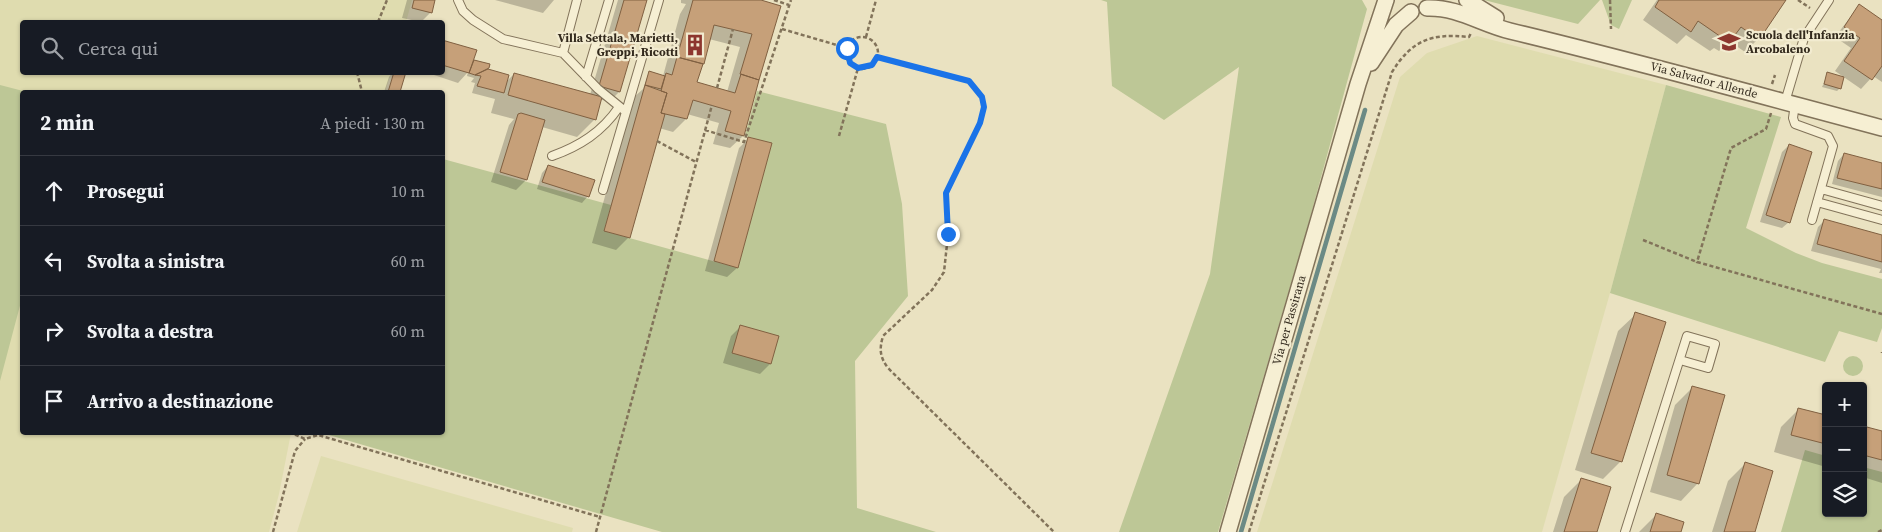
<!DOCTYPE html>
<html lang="it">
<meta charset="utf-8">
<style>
:root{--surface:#171b24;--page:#20242c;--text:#f1f3f6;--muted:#9ea1a6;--line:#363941}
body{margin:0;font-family:"Source Serif 4",serif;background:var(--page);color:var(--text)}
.controls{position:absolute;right:15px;bottom:15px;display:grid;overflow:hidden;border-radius:5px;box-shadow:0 1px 4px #0004}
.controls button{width:45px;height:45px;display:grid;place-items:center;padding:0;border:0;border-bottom:1px solid var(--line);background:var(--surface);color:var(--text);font:25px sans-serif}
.stop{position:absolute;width:15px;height:15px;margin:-11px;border:4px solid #1a73e8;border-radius:50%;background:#fff}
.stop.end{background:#1a73e8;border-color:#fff;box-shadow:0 1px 5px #0008}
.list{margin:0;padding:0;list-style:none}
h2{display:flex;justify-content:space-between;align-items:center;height:65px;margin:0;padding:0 20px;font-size:21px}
h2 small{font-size:16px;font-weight:400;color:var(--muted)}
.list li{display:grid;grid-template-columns:32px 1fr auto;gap:15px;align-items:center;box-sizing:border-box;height:70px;padding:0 20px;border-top:1px solid var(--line)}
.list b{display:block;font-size:19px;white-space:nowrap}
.list em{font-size:16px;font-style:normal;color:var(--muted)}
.icon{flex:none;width:28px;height:28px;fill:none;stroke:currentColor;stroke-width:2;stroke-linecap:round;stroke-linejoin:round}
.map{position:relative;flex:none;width:1882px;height:532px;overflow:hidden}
.search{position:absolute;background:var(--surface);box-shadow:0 1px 4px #0004;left:20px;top:20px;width:425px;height:55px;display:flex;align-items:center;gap:12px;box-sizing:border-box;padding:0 18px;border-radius:5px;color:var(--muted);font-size:19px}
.panel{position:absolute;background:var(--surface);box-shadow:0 1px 4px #0004;left:20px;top:90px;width:425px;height:345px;border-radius:5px}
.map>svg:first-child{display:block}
</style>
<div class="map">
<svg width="1882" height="532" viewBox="0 0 1882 532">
<rect width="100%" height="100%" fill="#eae2c1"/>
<path fill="#dfdcaf" d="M 0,0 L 412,0 L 406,22 L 22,22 L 22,72 L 391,73 L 385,92 L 22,92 L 22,432 L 291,433 L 279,494 L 269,532 L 0,532 Z
M 1477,36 L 1666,85 L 1610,293 L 1542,532 L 1257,532 L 1400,77 L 1427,53 Z
M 321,456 L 573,528 L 572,532 L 297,532 Z"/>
<path fill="#bdc796" d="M 1101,0 L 1362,0 L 1367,9 L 1305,236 L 1218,532 L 1119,532 L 1210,274 L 1239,67 L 1164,120 L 1112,86 L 1107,2 Z
M 1484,0 L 1600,0 L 1578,24 Z
M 1602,0 L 1632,0 L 1619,29 L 1611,25 Z
M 0,85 L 27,92 L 22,92 L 22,298 L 0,381 Z
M 1666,85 L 1781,117 L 1746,228 L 1796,253 L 1822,263 L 1882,279 L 1882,328 L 1877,342 L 1839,331 L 1825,362 L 1610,293 Z
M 757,91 L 886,124 L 902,204 L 908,296 L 855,361 L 857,508 L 936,532 L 662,532 L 322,433 L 442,432 L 443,159 L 611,205 L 604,231 L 738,268 L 772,143 L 745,136 Z
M1843 366a10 10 0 1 1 20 0a10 10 0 1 1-20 0Z
M 1805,450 L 1826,456 L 1826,513 L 1863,513 L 1863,467 L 1882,472 L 1882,532 L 1781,532 Z"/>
<path fill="#0003" fill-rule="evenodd" d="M 407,0 L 434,0 L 430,13 L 421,22 L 402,18 Z
M 495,0 L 554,0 L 543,13 Z
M 618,0 L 646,0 L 619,92 L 609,102 L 600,99 L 595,119 L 577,137 L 542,127 L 526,180 L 516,190 L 491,182 L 509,125 L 514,119 L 491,113 L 495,99 L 472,93 L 475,83 L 471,82 L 474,78 L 467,76 L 468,72 L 458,83 L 425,72 L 442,72 L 442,41 L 470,67 L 475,62 L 488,68 L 482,73 L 505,83 L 514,74 L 590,95 Z
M 681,0 L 756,0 L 743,136 L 730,148 L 713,144 L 719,123 L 687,114 L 686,119 L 673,132 L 659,128 L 629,237 L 616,250 L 592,243 L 632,99 L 643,89 L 649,73 L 663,76 L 680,14 L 686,4 L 681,3 ZM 709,39 L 740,47 L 727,92 L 696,83 Z
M 1657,0 L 1785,0 L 1758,39 L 1745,52 L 1729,41 L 1719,51 L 1714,48 L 1710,51 L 1686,35 L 1677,44 L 1643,20 Z
M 1859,6 L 1882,21 L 1882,82 L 1873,76 L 1861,89 L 1835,71 L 1851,48 L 1835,37 Z
M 393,72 L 404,73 L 398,92 L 384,92 L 389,77 Z
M 1828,74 L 1840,88 L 1837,91 L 1822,87 Z
M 749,138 L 737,268 L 727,277 L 705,271 L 739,148 Z
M 1789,145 L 1789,222 L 1782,228 L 1760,222 L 1782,152 Z
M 1844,154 L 1882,164 L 1882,197 L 1832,184 L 1838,161 Z
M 548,166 L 588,196 L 582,203 L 537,189 L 542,173 Z
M 1824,221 L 1882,236 L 1882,273 L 1879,273 L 1881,269 L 1811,251 L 1818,227 Z
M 1636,314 L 1621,461 L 1603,479 L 1575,470 L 1618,331 Z
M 741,326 L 778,337 L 770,364 L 760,374 L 723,363 L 731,336 Z
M 1693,387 L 1698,483 L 1681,501 L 1650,492 L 1675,405 Z
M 1799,409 L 1826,417 L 1826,467 L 1774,452 L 1781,427 Z
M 1863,428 L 1882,433 L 1882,483 L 1863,477 Z
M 1745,464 L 1754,532 L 1712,532 L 1728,481 Z
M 1582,479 L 1596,532 L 1553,532 L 1564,497 Z
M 1656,515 L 1679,532 L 1639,532 Z"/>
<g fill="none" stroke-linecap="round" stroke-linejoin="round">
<path stroke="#6b8a85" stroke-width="4.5" d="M 1241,532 L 1365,110"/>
</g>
<path fill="#c6a079" stroke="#806041" d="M 414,0 L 435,0 L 432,13 L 412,8 Z
M 624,0 L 647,0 L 620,92 L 599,86 Z
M 693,0 L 761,0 L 781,6 L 759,80 L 740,74 L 752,34 L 714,25 L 704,64 L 677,57 Z
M 1659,0 L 1786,0 L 1759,40 L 1741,27 L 1732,39 L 1728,36 L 1724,39 L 1698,21 L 1691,32 L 1655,7 Z
M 1859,4 L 1882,20 L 1882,66 L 1872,80 L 1844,61 L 1860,38 L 1844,27 Z
M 442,40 L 477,50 L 469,73 L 442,65 Z
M 677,57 L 703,64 L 697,82 L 735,93 L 741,74 L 759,80 L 744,136 L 725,131 L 731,111 L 693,100 L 687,119 L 661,113 L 667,93 L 661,91 L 666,73 L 672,75 Z
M 474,60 L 490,64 L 489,68 L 475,75 L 469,73 Z
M 488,69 L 509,75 L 504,93 L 477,86 L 481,76 L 475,75 Z
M 649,71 L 665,76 L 661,89 L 645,85 Z
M 394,72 L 406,72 L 400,92 L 388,92 Z
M 1827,72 L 1844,77 L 1841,89 L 1824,84 Z
M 514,73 L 602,97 L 596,120 L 508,95 Z
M 645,85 L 667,93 L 661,113 L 665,114 L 630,238 L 604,231 Z
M 521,113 L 545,120 L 527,180 L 500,172 L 518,114 Z
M 748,137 L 772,143 L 738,268 L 714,261 Z
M 1789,144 L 1812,152 L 1790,223 L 1766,215 Z
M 1844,153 L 1882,163 L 1882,189 L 1837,178 Z
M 548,165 L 595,180 L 589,197 L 542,182 Z
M 1824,219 L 1882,235 L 1882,262 L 1817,244 Z
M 1635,312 L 1666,322 L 1622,462 L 1591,453 Z
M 740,325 L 779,336 L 771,364 L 732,353 Z
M 1692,386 L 1725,395 L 1699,484 L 1667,475 Z
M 1798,408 L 1826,415 L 1826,444 L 1791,435 Z
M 1863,426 L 1882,431 L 1882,460 L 1863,455 Z
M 1745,462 L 1773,471 L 1755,532 L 1724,532 Z
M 1581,478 L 1611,487 L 1597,532 L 1564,532 Z
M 1656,513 L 1684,522 L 1681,532 L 1650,532 Z"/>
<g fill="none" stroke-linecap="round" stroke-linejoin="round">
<g stroke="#82735a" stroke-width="10">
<path id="lane" d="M 458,0 L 463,11 L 473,20 L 503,39 L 563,53 L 598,89 L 625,111
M 563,53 L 577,0
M 586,77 L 609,0
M 1785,102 L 1804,38 L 1829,0
M 1795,104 L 1793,118 L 1795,124 L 1828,136 L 1833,146 L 1812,220
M 552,156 C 580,146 602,132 619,107
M 1821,189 L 1882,206
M 603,190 L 659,0
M 1817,202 L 1882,220
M 1625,532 L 1687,336 L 1715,344 L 1708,368 L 1680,360"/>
</g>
<g stroke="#82735a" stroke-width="18">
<path id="street" d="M 1467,0 L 1496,18
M 1427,8 C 1458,7 1481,24 1510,31 C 1635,61 1758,95 1882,128
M 1371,63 L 1396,25 L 1411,12
M 1228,532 L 1358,84 L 1386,0"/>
</g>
<path stroke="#82735a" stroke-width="2.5" stroke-dasharray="4 2.5" stroke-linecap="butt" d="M 774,0 L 789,5
M 1610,0 L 1611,29
M 1798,0 L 1810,8
M 378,22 L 387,0
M 782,29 L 847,48
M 866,37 L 876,0
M846 53a16 16 0 1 1 32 0a16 16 0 1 1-32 0Z
M 877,57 L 969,81 L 982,97 L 983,107 L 980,123 L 946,193 L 948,235 L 944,272 L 932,290 L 883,336 C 879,350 880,357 888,368 L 1054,532
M 357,72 L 362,92
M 1772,84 L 1775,75
M 717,88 L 733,29
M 1771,113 L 1766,129 L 1731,148 L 1697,262 L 1882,314
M 705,130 L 744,142 L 791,0
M 839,136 L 858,68
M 657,141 L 696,162
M 1643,240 L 1697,262
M 1882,353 L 1882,352
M 289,432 L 305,439 L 318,435 L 600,517
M 273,532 L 295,451 L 305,439
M 596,532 L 712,105
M 1249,532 L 1392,72 C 1412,40 1431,33 1469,37 L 1471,33
M 1878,532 L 1882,530"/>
<use href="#lane" stroke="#f6efd3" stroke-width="8"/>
<use href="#street" stroke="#f6efd3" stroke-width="15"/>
</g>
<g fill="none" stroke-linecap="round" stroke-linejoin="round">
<path stroke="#1a73e8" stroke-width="6" d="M 847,48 L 850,63 L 858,68 L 872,65 L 877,57 L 969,81 L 982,97 L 984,107 L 980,123 L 946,193 L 948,234"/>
</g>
<defs>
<g id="school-bare" transform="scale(1.725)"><path d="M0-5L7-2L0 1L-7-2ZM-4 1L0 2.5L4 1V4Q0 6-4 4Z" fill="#8d362e" stroke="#f2ebd0" stroke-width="2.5" paint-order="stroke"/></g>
<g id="building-bare" transform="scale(1.725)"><path d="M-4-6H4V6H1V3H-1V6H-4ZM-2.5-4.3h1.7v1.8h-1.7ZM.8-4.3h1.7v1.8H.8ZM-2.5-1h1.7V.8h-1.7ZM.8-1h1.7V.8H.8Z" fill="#8d362e" stroke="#f2ebd0" stroke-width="2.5" paint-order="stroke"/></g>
</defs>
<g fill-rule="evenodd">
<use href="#school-bare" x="1729" y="42"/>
<use href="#building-bare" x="695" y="45"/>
</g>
<g text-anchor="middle" stroke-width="4.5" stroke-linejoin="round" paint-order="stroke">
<g font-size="12" font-weight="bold" fill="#332a1d" stroke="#f2ebd0" text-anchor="start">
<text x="1746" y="39">Scuola dell'Infanzia<tspan x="1746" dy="14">Arcobaleno</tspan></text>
<text x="678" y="42" text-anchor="end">Villa Settala, Marietti,<tspan x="678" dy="14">Greppi, Ricotti</tspan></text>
</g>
<g font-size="12" fill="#332a1d" stroke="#f2ebd0">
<text transform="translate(1704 80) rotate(15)" y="4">Via Salvador Allende</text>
<text transform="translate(1289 320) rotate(-74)" y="4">Via per Passirana</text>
</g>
</g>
</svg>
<div class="controls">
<button>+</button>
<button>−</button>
<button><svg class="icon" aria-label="layers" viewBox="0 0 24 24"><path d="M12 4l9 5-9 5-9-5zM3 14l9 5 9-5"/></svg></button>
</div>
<div class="stop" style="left:847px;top:48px"></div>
<div class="stop end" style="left:948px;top:234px"></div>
<div class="search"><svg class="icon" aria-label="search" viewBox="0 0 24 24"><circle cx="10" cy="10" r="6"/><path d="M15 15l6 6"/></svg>Cerca qui</div>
<section class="panel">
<h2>2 min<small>A piedi · 130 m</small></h2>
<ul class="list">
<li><svg class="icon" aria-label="ahead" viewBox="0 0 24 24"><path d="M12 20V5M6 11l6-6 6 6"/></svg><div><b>Prosegui</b></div><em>10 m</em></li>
<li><svg class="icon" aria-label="left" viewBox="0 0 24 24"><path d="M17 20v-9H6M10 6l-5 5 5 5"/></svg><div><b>Svolta a sinistra</b></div><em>60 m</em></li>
<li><svg class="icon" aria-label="right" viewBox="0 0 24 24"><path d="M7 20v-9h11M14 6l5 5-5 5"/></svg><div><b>Svolta a destra</b></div><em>60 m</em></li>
<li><svg class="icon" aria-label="arrive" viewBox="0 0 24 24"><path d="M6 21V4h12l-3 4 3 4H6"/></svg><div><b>Arrivo a destinazione</b></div></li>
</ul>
</section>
</div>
